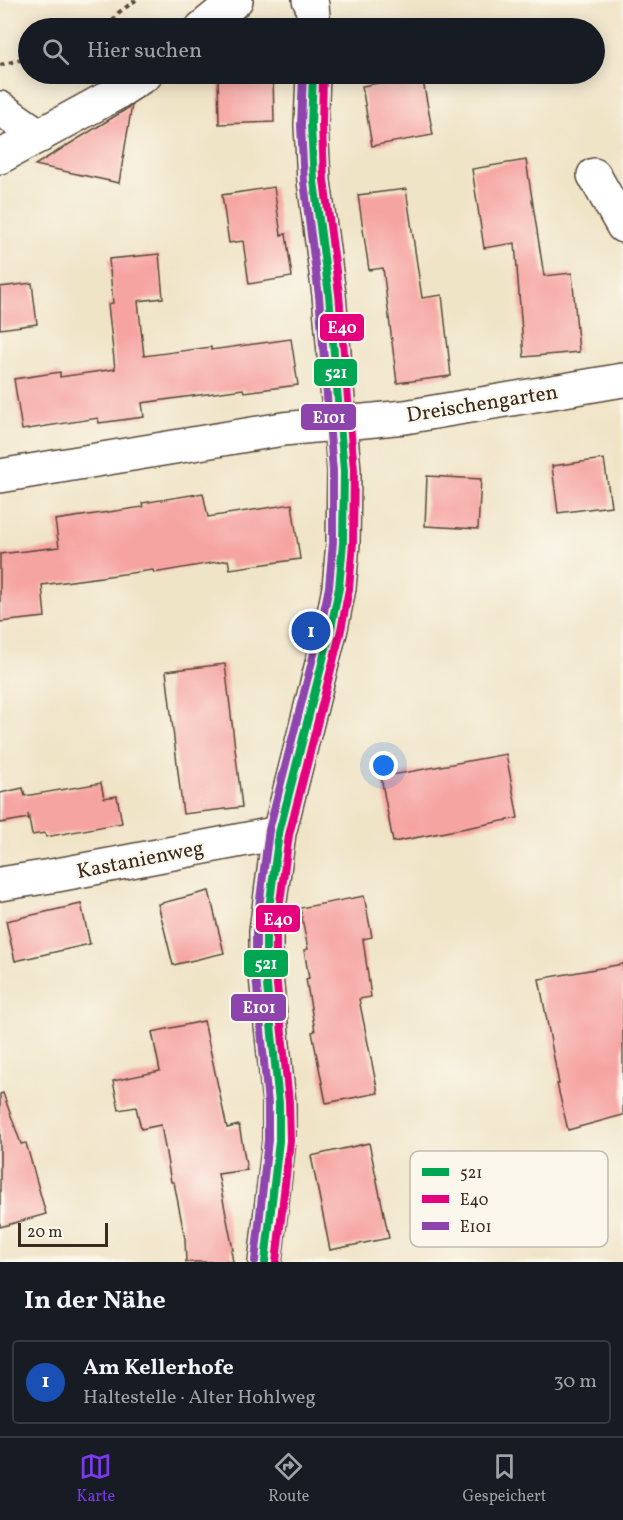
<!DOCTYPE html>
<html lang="de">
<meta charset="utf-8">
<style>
:root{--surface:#171b24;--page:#242831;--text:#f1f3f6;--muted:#9ea1a6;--line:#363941;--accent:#7c3aed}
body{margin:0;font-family:Vollkorn,serif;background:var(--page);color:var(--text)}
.scale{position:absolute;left:18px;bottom:15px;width:90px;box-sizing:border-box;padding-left:6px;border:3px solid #3b2a1e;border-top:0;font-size:16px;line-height:21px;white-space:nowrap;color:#3b2a1e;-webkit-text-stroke:4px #fbf7ec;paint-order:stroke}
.you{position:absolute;left:384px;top:766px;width:21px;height:21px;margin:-15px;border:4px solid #fff;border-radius:50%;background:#1a73e8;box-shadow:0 0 0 9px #1a73e833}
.badge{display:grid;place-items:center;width:39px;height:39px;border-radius:50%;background:var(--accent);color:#fff;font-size:20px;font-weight:700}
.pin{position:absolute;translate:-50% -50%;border:3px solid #fff;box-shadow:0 2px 6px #0006}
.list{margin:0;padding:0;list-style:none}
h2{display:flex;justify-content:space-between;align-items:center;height:78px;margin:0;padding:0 24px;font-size:26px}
h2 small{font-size:20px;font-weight:400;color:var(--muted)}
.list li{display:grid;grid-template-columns:39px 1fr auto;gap:18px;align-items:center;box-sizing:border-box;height:84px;margin:0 12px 12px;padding:0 12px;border:2px solid var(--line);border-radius:6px}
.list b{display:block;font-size:22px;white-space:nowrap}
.list p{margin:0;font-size:20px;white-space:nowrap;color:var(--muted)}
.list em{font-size:20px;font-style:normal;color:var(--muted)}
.icon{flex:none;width:33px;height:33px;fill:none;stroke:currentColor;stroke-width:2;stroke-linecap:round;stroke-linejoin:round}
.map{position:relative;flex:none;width:623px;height:1262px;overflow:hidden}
.search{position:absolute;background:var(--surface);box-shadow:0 3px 15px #0003;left:18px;right:18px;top:18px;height:66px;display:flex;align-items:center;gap:15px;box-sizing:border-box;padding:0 21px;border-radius:33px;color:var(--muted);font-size:22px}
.sheet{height:174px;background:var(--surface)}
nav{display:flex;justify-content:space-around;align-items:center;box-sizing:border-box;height:84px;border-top:2px solid var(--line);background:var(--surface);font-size:16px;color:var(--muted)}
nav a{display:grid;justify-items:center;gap:3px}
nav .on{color:var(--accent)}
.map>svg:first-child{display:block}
</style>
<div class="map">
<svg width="623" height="1262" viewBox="0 0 623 1262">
<rect width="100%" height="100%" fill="#fbf7ec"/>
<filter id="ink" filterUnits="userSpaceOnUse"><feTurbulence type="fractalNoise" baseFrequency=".0167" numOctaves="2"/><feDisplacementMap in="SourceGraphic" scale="12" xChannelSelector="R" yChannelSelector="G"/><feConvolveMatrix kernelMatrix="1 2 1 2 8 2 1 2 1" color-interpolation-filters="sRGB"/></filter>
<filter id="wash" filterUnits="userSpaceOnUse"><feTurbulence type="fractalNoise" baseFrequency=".008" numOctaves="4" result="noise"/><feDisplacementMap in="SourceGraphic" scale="24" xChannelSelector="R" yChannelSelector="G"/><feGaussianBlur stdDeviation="1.35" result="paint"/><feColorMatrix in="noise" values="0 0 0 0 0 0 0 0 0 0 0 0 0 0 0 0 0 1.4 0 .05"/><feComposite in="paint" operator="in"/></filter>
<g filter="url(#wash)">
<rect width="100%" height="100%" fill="#f0e4c7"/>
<g id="blocks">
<path fill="#f6a4a2" d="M 218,74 L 273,74 L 274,122 L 219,124 Z
M 422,75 L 433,135 L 372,146 L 362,86 Z
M 132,105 L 119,183 L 35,165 L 125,110 Z
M 526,160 L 544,276 L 572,273 L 579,352 L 524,357 L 515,243 L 484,248 L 472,169 Z
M 274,187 L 281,235 L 286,234 L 292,277 L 249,284 L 243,241 L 229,243 L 222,195 Z
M 406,189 L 422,298 L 442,295 L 451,376 L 397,383 L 383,268 L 369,270 L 358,195 Z
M 159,254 L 163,298 L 138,301 L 144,356 L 211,347 L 211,350 L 291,339 L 298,385 L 244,392 L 243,389 L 142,403 L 144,417 L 99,423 L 98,418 L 22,430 L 14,379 L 60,372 L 60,377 L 115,369 L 108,304 L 113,303 L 109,259 Z
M 32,283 L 37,324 L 0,329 L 0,287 Z
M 604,459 L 611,506 L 558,513 L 552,466 Z
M 427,476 L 481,479 L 478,529 L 425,526 Z
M 203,493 L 208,517 L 292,504 L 300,559 L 230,569 L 228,560 L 154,573 L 153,570 L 42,585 L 45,617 L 0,622 L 0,554 L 59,547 L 55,520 L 143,507 L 142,503 Z
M 225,664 L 242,807 L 183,814 L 166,671 Z
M 506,754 L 518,818 L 393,842 L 381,777 Z
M 101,783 L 104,798 L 117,796 L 122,823 L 46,837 L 45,833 L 32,835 L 28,814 L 29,818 L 0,823 L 0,793 L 23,788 L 25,796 Z
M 209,891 L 224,953 L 173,965 L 158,904 Z
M 364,896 L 372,937 L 363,939 L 371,997 L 359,999 L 378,1093 L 326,1103 L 312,1032 L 315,1031 L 306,979 L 309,978 L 304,950 L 308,949 L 300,908 Z
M 81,904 L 90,944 L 15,961 L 6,921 Z
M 623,964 L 623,1115 L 568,1130 L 557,1084 L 559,1084 L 539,979 Z
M 204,1021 L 227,1128 L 239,1125 L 247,1170 L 218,1174 L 233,1250 L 231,1250 L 233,1262 L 186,1262 L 185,1239 L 174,1182 L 171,1182 L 161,1125 L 141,1129 L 136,1107 L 119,1110 L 113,1081 L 160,1071 L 152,1032 Z
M 3,1093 L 21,1144 L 26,1143 L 46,1214 L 0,1227 L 0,1094 Z
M 369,1143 L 389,1238 L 330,1250 L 311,1156 Z"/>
</g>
</g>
<g filter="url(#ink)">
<use href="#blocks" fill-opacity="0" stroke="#564637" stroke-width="1.5"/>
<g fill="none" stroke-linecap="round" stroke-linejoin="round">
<g stroke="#564637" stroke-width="36">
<path id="minor" d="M 309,0 L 312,5 L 314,28
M 202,28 L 236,0
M 0,108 L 40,136
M 0,157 L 115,94 L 146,74
M 594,175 L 623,226
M 0,476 L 283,429 L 405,417 L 623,380
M 0,884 L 57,875 L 279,833
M 265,1262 L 279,1141 L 279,1103 L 266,976 L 266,931 L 279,833 L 331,628 L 339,588 L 343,543 L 344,471 L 340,423 L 329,295 L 314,181 L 311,125 L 313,74"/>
</g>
<path stroke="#564637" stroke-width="4" stroke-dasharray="4.5 4.5" stroke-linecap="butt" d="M 108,28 L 118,13 L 136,0
M 0,65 L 28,58"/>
<use href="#minor" stroke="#fff" stroke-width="33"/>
<g stroke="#fbf7ec" stroke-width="12">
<path id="bus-1" d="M 265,1262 L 279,1141 L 279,1103 L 266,976 L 266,931 L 279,833 L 331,628 L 339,588 L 343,543 L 344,471 L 329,295 L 314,181 L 311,125 L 313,74"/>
</g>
<g stroke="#fbf7ec" stroke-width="12">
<path id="bus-2" d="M 276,1262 L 290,1141 L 289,1102 L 276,975 L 276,932 L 289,835 L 341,630 L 349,589 L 353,543 L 354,470 L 339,294 L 324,180 L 322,125 L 323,74"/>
</g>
<g stroke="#fbf7ec" stroke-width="12">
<path id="bus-3" d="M 255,1261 L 268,1140 L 268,1104 L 256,977 L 256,930 L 269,830 L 321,626 L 329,587 L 333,542 L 333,471 L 319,296 L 304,182 L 301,126 L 303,74"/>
</g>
<use href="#bus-1" stroke="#00a651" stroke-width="8"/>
<use href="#bus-2" stroke="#e5007d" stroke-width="8"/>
<use href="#bus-3" stroke="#8e44ad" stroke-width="8"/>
</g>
</g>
<g text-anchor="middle" stroke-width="4.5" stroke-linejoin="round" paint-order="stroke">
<g font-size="21" fill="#3b2a1e" stroke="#fbf7ec">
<text transform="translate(482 403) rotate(-9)" y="7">Dreischengarten</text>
<text transform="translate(140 859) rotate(-11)" y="7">Kastanienweg</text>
</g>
</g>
<rect x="410" y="1151" width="198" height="96" rx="9" fill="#fbf7ec" stroke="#c1baae" stroke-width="1.5"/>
<rect x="422" y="1168" width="27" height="8" fill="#00a651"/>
<rect x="422" y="1195" width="27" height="8" fill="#e5007d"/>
<rect x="422" y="1222" width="27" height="8" fill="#8e44ad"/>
<g font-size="16" fill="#3b2a1e">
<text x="460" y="1178">521</text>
<text x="460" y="1205">E40</text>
<text x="460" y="1232">E101</text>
</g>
<g stroke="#fbf7ec" stroke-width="2">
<rect x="319" y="313" width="46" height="29" rx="6" fill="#e5007d"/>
<rect x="313" y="358" width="45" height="29" rx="6" fill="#00a651"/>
<rect x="300" y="403" width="57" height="28" rx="6" fill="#8e44ad"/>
<rect x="255" y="904" width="46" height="29" rx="6" fill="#e5007d"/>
<rect x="243" y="949" width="46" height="29" rx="6" fill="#00a651"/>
<rect x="230" y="993" width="57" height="29" rx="6" fill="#8e44ad"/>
</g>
<g font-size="16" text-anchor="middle" font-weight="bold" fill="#fff">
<text x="342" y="333">E40</text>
<text x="336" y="378">521</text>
<text x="329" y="423">E101</text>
<text x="278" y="925">E40</text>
<text x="266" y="969">521</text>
<text x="259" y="1013">E101</text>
</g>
</svg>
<div class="scale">20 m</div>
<div class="you"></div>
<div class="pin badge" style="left:311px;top:631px;background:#1a4fb4">1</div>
<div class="search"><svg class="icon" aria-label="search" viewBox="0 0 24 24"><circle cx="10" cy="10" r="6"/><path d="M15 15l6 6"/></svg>Hier suchen</div>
</div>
<section class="sheet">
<h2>In der Nähe<small></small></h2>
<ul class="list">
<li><span class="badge" style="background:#1a4fb4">1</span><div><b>Am Kellerhofe</b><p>Haltestelle · Alter Hohlweg</p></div><em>30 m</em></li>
</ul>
</section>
<nav>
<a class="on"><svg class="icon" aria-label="map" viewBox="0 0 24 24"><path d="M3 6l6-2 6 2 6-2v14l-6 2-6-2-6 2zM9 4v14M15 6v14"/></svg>Karte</a>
<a><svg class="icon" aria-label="directions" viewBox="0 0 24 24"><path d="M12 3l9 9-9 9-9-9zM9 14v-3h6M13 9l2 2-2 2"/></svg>Route</a>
<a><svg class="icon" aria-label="saved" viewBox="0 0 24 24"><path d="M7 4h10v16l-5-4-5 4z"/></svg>Gespeichert</a>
</nav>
